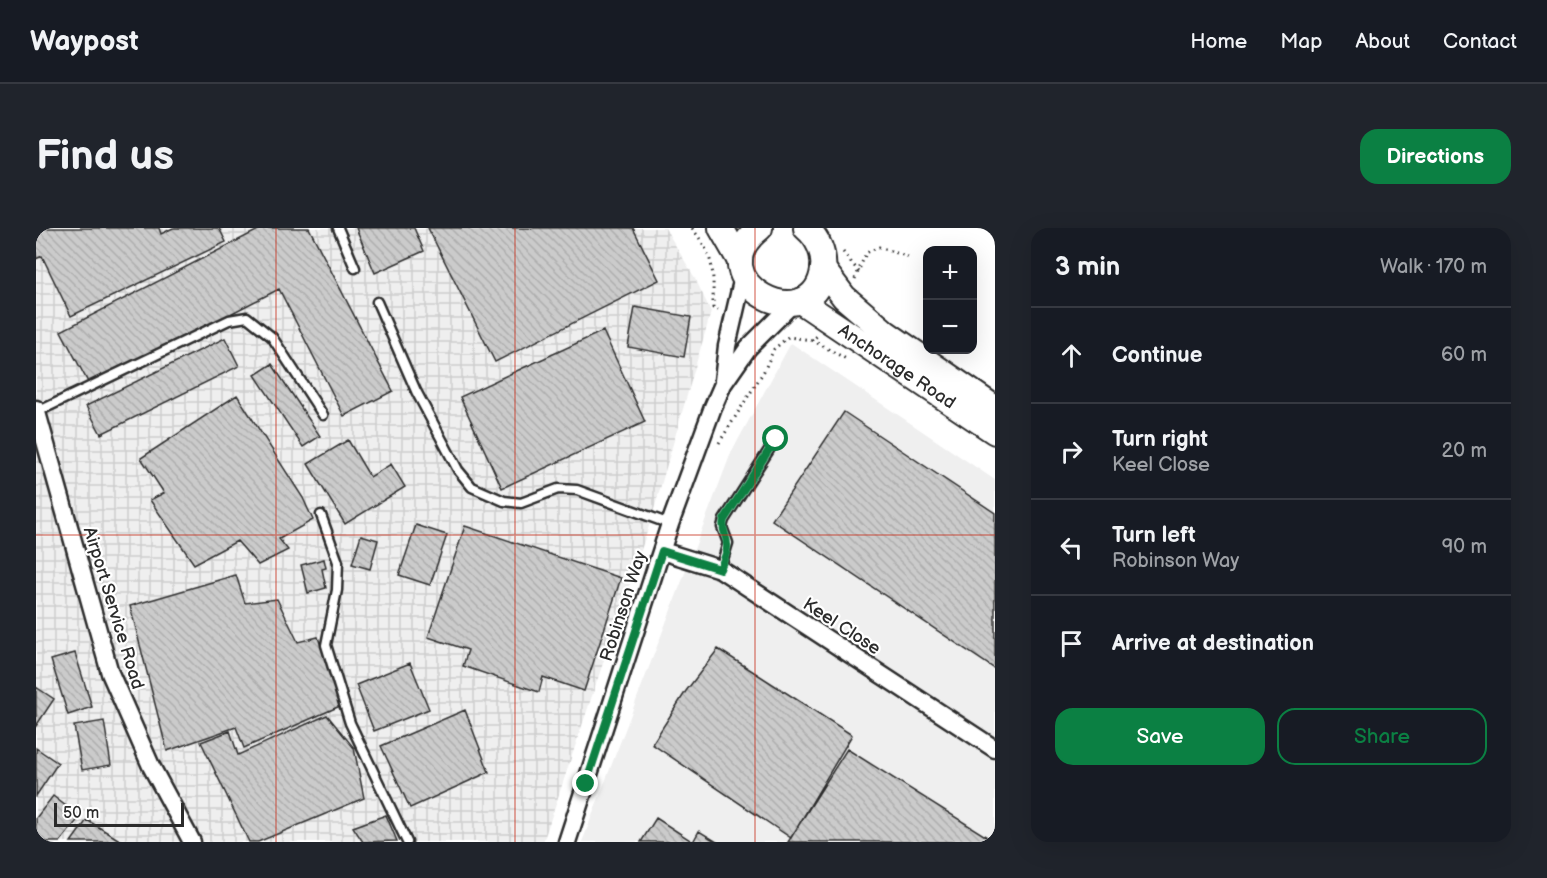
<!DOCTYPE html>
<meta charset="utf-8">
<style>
:root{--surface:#171b24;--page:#20242c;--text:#f1f3f6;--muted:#9ea1a6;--line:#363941;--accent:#0b8043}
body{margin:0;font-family:"Balsamiq Sans",sans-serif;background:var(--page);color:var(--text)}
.controls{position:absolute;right:18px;top:18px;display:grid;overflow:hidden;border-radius:12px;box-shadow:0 6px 24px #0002}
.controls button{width:54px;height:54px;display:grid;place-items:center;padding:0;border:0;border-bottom:2px solid var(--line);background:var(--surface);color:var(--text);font:30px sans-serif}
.scale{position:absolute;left:18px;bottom:15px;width:130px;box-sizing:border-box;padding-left:6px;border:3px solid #2b2b2b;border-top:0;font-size:16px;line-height:21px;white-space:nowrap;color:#2b2b2b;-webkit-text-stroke:4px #fff;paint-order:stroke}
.stop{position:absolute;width:18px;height:18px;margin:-14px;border:4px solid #0b8043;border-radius:50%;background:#fff}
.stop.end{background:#0b8043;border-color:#fff;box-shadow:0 2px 6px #0008}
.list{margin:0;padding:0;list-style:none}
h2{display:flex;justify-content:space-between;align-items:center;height:78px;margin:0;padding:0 24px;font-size:26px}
h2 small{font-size:20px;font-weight:400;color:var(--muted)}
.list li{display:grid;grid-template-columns:39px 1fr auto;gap:18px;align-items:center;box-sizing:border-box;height:96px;padding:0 24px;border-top:2px solid var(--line)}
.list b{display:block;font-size:22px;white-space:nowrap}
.list p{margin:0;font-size:20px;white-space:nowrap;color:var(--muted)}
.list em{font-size:20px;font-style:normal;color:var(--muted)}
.actions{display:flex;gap:12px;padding:18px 24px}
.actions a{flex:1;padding:14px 0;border:2px solid var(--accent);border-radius:18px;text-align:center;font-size:21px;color:var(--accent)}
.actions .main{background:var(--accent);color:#fff}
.icon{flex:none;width:33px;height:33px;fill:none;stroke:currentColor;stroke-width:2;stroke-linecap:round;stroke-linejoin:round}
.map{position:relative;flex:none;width:959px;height:614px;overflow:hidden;border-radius:18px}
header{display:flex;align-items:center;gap:36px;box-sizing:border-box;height:84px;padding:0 30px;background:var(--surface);border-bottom:2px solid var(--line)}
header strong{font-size:28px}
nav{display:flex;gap:33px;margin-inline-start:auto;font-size:21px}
.intro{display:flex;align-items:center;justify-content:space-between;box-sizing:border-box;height:144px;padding:0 36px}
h1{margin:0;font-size:42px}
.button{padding:15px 27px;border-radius:18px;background:var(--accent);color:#fff;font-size:21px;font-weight:700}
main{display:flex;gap:36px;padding:0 36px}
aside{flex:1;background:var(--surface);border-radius:18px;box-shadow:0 6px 24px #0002}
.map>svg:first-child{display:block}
</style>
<header>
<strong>Waypost</strong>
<nav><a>Home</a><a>Map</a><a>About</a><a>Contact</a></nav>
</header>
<div class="intro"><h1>Find us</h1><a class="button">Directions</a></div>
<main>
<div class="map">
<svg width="959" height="614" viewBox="0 0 959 614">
<defs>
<pattern id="industrial-grid" width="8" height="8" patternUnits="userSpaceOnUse" patternTransform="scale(1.5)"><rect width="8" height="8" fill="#efefef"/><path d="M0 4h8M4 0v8" fill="none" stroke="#cdcdcd"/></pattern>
<pattern id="building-back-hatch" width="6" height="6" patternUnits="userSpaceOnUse" patternTransform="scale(1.5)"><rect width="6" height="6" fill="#cbcbcb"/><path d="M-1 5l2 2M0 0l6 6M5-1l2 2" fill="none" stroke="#aeaeae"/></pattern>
</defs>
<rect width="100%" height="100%" fill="#fff"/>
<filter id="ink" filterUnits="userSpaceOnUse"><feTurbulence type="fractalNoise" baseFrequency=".0167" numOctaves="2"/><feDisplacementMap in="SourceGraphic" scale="12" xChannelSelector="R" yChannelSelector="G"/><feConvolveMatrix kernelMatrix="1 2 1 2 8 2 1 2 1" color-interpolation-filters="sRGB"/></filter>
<g filter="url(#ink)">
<path fill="#efefef" d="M 755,115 L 959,252 L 959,614 L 546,614 L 695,225 Z"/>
<path fill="url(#industrial-grid)" d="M 0,0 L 629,0 L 659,50 L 675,84 L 615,292 L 507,614 L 0,614 Z"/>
<path fill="url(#building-back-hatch)" stroke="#2b2b2b" stroke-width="1.5" d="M 0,0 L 123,0 L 125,6 L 137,0 L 183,0 L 190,14 L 35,88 L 6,28 L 0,31 Z
M 226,0 L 273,0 L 357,163 L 308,188 L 243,61 L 54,158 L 25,103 Z
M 320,0 L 378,0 L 388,23 L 339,45 Z
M 392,0 L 597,0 L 623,52 L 459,134 Z
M 599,79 L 655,89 L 648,129 L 592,119 Z
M 567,103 L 609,194 L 466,260 L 424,169 Z
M 189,110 L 203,138 L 65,206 L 50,178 Z
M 236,136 L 284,208 L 267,219 L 219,147 Z
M 201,167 L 267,270 L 277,292 L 243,311 L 252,322 L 222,337 L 201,313 L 158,336 L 114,272 L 128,265 L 105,230 Z
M 808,184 L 959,285 L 959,441 L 736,292 Z
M 312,212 L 334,249 L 355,236 L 369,259 L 309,296 L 272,236 Z
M 380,297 L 411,307 L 394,357 L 363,347 Z
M 429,298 L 585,350 L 548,463 L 507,449 L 503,464 L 427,438 L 432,422 L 392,409 Z
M 325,307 L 342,312 L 334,341 L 316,336 Z
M 288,331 L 290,340 L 286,341 L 290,360 L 272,365 L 265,337 Z
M 200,347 L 209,375 L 241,371 L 262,414 L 282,409 L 304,478 L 208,520 L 200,499 L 131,523 L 94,378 Z
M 682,421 L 816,507 L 755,610 L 616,516 L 650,463 Z
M 39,425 L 56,479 L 32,487 L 15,432 Z
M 374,435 L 393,481 L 338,503 L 320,457 Z
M 0,459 L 18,471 L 0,498 Z
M 429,482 L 453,544 L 374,580 L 345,518 Z
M 291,487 L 318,520 L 328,570 L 222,614 L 213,614 L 165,514 L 194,503 L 202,527 Z
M 68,493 L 75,537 L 46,542 L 38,498 Z
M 0,520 L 22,535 L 0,568 Z
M 811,521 L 959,614 L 752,614 Z
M 17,568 L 44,589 L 24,614 L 0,614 L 0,590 Z
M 350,587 L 361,613 L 327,614 L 317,599 Z
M 620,590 L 657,614 L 663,603 L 681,614 L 605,614 Z
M 51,592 L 87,614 L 35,614 Z"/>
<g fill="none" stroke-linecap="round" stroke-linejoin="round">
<g stroke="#2b2b2b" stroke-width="13">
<path id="lane" d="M 302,0 L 319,40
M 341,74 L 380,163 L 422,242 L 436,259 L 468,273 L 485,275 L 522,261 L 541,262 L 634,296
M 1,184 L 193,92 L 211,89 L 236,109 L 287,187
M 285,287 L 302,334 L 301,362 L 290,417 L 314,495 L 371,614
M 684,341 L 692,315 L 686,299 L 688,292 L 740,211"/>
</g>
<g stroke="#2b2b2b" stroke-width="21">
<path id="street" d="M 687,153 L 691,118 L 707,49
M 0,181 L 74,445 L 115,538 L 156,614
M 626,323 L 684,341 L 959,521
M 531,614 L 634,296 L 677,179 L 687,156 L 712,120 L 756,76"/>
</g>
<g stroke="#2b2b2b" stroke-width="28">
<g id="secondary">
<path d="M 685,0 L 704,33"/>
<path d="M 724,0 C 657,53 777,114 787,42 C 789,26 782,10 770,0"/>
<path d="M 787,41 L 808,69 L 849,104 L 959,180"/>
<path id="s1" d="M 764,73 L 959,204"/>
</g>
</g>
<path stroke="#2b2b2b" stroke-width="3" stroke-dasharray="1.5 4.5" stroke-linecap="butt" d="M 656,0 C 680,31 677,43 677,80 L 682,82
M 807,24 L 823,44
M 819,51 L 830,25 L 843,19 L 872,29
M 776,112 L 812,132
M 683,215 L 728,143 L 738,121 L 752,109 L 776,112 L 781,108"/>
<use href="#lane" stroke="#fff" stroke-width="8"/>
<use href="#street" stroke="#fff" stroke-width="16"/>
<use href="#secondary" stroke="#fff" stroke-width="24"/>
</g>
</g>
<g fill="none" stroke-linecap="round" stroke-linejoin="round" filter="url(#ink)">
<path stroke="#0b8043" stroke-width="8" d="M 550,556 L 626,323 L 684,341 C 687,333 692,325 691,317 C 691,307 685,302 688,292 L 740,211"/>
</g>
<path fill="none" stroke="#c8321e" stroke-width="1.5" stroke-opacity="0.55" d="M 240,0 L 240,614M 479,0 L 479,614M 719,0 L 719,614M 0,307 L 959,307"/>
<g text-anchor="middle" stroke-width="4.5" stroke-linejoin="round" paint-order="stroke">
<g font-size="18" fill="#2b2b2b" stroke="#fff">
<text dy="6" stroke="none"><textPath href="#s1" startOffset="117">Anchorage Road</textPath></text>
<text transform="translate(587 378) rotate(-72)" y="6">Robinson Way</text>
<text transform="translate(78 380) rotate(73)" y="6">Airport Service Road</text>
<text transform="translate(806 398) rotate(33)" y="6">Keel Close</text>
</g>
</g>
</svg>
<div class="controls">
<button>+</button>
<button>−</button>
</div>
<div class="scale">50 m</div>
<div class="stop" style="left:740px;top:211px"></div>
<div class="stop end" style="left:550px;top:556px"></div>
</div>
<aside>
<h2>3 min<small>Walk · 170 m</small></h2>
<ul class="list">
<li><svg class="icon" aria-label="ahead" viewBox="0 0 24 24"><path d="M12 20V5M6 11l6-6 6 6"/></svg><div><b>Continue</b></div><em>60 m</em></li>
<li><svg class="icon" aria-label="right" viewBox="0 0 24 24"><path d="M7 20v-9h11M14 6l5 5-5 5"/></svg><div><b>Turn right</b><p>Keel Close</p></div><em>20 m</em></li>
<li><svg class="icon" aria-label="left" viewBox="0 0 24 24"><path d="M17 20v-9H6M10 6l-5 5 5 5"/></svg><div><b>Turn left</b><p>Robinson Way</p></div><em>90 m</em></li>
<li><svg class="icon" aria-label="arrive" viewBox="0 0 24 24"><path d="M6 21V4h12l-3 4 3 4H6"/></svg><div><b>Arrive at destination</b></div></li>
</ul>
<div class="actions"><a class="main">Save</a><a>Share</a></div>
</aside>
</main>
